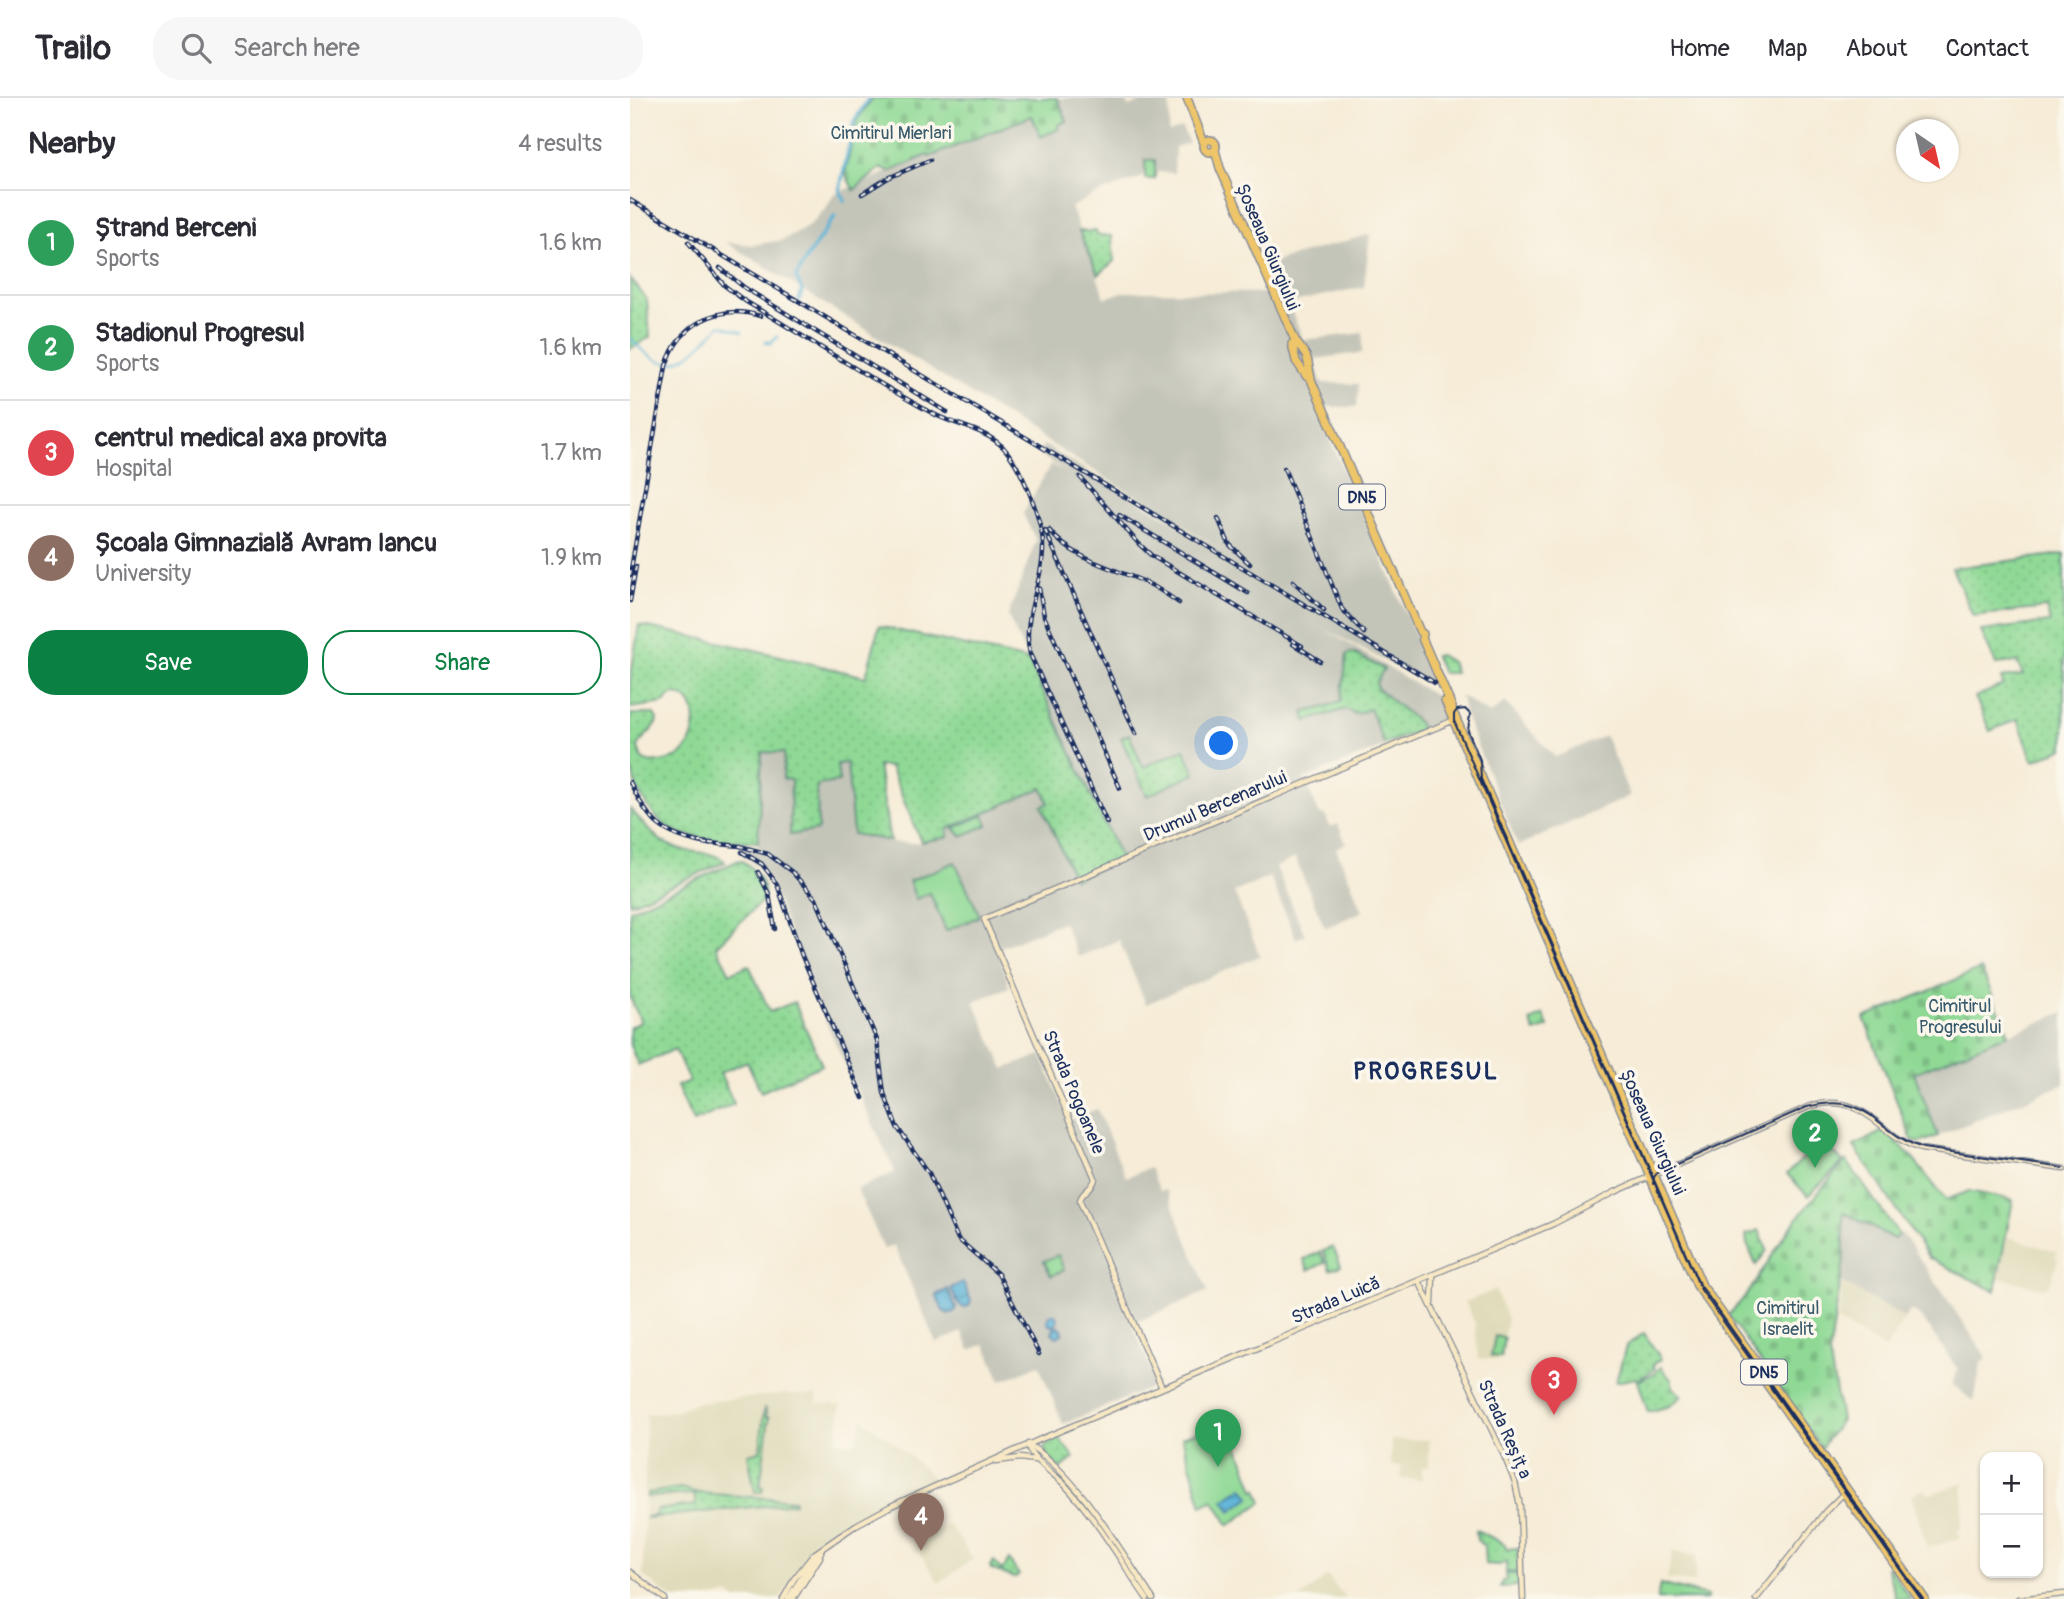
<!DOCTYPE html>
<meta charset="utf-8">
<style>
:root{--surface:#fff;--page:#f7f7f7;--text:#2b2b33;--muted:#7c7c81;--line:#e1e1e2;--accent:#0b8043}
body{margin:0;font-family:Pangolin,sans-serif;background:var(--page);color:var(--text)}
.controls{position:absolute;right:21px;bottom:21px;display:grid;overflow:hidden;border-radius:14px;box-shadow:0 2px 5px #0004}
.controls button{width:63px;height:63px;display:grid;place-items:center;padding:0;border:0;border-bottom:2px solid var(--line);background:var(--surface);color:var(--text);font:35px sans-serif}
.compass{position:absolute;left:1266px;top:21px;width:63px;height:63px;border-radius:50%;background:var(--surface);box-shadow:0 2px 5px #0004;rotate:146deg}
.you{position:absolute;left:592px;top:646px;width:24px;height:24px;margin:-18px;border:5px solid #fff;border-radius:50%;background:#1a73e8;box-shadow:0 0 0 10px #1a73e833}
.badge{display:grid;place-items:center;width:46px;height:46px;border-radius:50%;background:var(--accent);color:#fff;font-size:23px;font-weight:700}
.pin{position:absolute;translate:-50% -58px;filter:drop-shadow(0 2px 4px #0008)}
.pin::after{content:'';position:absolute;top:37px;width:24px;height:21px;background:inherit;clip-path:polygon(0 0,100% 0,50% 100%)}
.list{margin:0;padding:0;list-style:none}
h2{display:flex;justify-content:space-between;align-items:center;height:91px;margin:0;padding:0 28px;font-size:30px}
h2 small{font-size:23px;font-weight:400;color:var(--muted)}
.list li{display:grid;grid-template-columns:46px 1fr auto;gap:21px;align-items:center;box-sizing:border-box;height:105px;padding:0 28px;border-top:2px solid var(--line)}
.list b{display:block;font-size:26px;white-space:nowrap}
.list p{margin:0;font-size:23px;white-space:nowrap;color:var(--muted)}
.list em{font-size:23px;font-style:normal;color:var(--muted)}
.actions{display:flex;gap:14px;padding:21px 28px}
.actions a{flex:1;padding:16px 0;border:2px solid var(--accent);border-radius:28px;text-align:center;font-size:24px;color:var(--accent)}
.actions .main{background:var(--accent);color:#fff}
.icon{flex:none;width:38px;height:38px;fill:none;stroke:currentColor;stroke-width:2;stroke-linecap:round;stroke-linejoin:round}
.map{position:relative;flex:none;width:1434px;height:1501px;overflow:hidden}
header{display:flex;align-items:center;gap:42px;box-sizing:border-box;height:98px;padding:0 35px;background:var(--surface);border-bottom:2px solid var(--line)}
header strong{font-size:33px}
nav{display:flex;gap:38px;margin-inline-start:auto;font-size:24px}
.search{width:490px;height:63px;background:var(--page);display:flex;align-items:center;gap:18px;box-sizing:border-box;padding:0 24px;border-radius:28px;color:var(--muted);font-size:26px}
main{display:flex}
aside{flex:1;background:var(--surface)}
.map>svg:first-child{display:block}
</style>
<header>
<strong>Trailo</strong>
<div class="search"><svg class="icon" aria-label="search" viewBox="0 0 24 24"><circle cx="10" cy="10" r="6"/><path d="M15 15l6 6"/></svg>Search here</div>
<nav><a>Home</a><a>Map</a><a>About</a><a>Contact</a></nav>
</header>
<main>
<aside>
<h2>Nearby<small>4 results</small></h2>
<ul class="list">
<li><span class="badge" style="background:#2e9e5b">1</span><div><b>Ștrand Berceni</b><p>Sports</p></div><em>1.6 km</em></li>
<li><span class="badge" style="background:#2e9e5b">2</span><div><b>Stadionul Progresul</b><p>Sports</p></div><em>1.6 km</em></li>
<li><span class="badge" style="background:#e0444e">3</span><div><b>centrul medical axa provita</b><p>Hospital</p></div><em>1.7 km</em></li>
<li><span class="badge" style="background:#8d6e63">4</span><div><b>Școala Gimnazială Avram Iancu</b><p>University</p></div><em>1.9 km</em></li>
</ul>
<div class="actions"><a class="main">Save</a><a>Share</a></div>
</aside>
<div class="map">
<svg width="1434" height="1501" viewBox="0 0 1434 1501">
<defs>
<pattern id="green-dots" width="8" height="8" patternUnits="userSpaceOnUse" patternTransform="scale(1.75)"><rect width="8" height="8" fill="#8fd995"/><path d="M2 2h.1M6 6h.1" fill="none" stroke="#7bbb83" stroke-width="1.8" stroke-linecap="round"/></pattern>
<pattern id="cemetery-stones" width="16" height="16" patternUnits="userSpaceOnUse" patternTransform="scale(1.75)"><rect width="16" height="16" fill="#8fd995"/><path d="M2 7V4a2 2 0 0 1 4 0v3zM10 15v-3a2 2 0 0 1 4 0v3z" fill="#7bbb83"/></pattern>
<pattern id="water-waves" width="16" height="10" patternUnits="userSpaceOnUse" patternTransform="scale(1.75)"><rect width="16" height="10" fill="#5ab3d7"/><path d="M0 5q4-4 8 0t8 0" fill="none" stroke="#4a92b2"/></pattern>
</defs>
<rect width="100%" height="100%" fill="#fbf7ec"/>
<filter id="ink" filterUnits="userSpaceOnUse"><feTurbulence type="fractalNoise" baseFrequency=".0143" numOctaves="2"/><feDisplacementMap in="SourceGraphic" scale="14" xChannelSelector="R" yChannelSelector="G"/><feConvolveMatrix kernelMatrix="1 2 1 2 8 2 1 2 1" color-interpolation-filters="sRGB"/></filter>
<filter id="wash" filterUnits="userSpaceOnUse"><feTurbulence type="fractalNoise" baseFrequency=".00686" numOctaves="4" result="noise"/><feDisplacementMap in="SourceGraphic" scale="28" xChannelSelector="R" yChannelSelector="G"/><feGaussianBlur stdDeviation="1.57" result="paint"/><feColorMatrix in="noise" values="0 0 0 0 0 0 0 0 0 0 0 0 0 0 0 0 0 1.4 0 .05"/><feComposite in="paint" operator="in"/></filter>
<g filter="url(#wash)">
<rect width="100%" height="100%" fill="#f6ecd7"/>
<path fill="#e0dcbb" d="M 1377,1139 L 1427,1154 L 1425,1160 L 1428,1161 L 1422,1181 L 1417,1189 L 1410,1190 L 1369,1180 Z
M 1213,1184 L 1275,1220 L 1255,1251 L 1208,1223 Z
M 865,1192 L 877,1221 L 869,1262 L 848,1260 L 845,1225 L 835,1204 Z
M 156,1296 L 187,1297 L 187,1305 L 211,1307 L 207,1344 L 226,1345 L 232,1321 L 266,1346 L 306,1382 L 241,1413 L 194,1442 L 171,1465 L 150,1501 L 106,1501 L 99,1497 L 71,1501 L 43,1501 L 13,1478 L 16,1316 L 47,1313 L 65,1305 Z
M 761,1342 L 799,1342 L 799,1369 L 792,1369 L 792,1382 L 771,1381 L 771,1368 L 761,1368 Z
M 1334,1385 L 1332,1430 L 1328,1432 L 1330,1440 L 1297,1450 L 1281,1396 L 1294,1392 L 1299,1396 Z
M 318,1425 L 343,1461 L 309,1485 L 285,1448 Z
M 1043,1453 L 1067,1458 L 1065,1484 L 1037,1481 Z
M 697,1478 L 716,1501 L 669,1501 Z"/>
<path fill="#c4c5b9" d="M 427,0 L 495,0 L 499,9 L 520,0 L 540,0 L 539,35 L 552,30 L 559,45 L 545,49 L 544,75 L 525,74 L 525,62 L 515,62 L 513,79 L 465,97 L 441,109 L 475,200 L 493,194 L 652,195 L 640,165 L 740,136 L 734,189 L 658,205 L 673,242 L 733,235 L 732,255 L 684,261 L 692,285 L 729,286 L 727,309 L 686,309 L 806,584 L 798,580 L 796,585 L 691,529 L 810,601 L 818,622 L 674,681 L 690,717 L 695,716 L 700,729 L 708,726 L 716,745 L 706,750 L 733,813 L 695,830 L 665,760 L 646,769 L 675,837 L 666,841 L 640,779 L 604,794 L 630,858 L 516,906 L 489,842 L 448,859 L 433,824 L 368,850 L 379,889 L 344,904 L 374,971 L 411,957 L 439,1023 L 467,1011 L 496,1079 L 520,1070 L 530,1093 L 536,1092 L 578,1193 L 502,1226 L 528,1287 L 433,1326 L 409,1267 L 371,1283 L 355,1246 L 340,1252 L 332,1234 L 306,1245 L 264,1147 L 254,1151 L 227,1091 L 265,1074 L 192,916 L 141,787 L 135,775 L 113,757 L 116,749 L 128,748 L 132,654 L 155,655 L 153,681 L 161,682 L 160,736 L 188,732 L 187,687 L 207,666 L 217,665 L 255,741 L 262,744 L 285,745 L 318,739 L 316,731 L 412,690 L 419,705 L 412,708 L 445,780 L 491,760 L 378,518 L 406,442 L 393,416 L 421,366 L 438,375 L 407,355 L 414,347 L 602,458 L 95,144 L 123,147 L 153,142 L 181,126 L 197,108 L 203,97 L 298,57 L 300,59 L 402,18 L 411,38 L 429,31 L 428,27 L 437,23 Z
M 831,598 L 860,616 L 875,604 L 925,659 L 975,638 L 1000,698 L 888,748 L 834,615 Z
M 1434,914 L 1434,986 L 1308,1038 L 1284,975 Z
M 1213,1114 L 1264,1140 L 1272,1135 L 1285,1154 L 1357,1260 L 1351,1265 L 1344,1304 L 1322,1286 L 1328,1272 L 1292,1220 L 1281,1212 L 1275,1220 L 1211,1184 L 1214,1162 Z"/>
<path fill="url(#green-dots)" stroke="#55847a" stroke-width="2" d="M 449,133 L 466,133 L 467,137 L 482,138 L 484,163 L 468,177 Z
M 0,180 L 17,202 L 20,239 L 0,251 Z
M 1434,456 L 1434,650 L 1403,663 L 1388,621 L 1360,633 L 1345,599 L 1373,587 L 1371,580 L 1393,577 L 1387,564 L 1366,566 L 1351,533 L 1420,524 L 1416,510 L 1343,518 L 1322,470 Z
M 9,527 L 121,551 L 236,579 L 249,528 L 398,562 L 491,761 L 444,781 L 412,708 L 419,705 L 412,690 L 317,731 L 318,739 L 291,744 L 260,669 L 248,668 L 260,743 L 223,736 L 217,665 L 207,666 L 209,684 L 187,687 L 188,732 L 160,737 L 161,682 L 153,681 L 154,655 L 132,654 L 128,744 C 102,742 73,743 47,734 C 24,725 6,694 1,670 C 0,653 0,633 0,616 L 24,616 L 27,621 C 27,631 12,638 8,649 L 12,661 C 18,665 21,665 28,664 C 35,663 43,662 49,658 C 68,645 74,598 43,596 L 33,605 L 0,610 L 0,582 Z
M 723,555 L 754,571 L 746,585 L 747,590 L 788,624 L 791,632 L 754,646 L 740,611 L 725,616 L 716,611 L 676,623 L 674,614 L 692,610 L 711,603 L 717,556 Z
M 810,557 L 821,564 L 825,575 L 812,575 L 805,558 Z
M 499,636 L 513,669 L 554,651 L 565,676 L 517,698 L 491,640 Z
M 0,711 C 22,733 25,746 58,753 C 70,755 88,755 95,764 L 0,806 Z
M 109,762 C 123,767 137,786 134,801 L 86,848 L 100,875 L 119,867 L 140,914 L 164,904 L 192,967 L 131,994 L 117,963 L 90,975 L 104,1006 L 63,1024 L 47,988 L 59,983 L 45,951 L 8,967 L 0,947 L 0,929 L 11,924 L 0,899 L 0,812 Z
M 913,917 L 918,929 L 905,934 L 900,923 Z
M 1129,1132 L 1137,1152 L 1126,1167 L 1117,1146 L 1116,1137 Z
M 1014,1235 L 1031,1261 L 1023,1267 L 1025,1271 L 1008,1282 L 1006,1280 L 986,1284 L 996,1248 Z
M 1031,1269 L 1042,1283 L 1042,1289 L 1052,1298 L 1040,1308 L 1018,1314 L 1008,1283 L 1024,1276 Z
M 134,1310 L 136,1311 L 136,1319 L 139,1319 L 130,1388 L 133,1389 L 132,1394 L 125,1394 L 118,1356 L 130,1353 Z
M 429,1340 L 444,1360 L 430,1371 L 416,1357 L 414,1350 L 419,1344 Z
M 50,1390 L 69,1395 L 164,1402 L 164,1405 L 16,1420 L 16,1419 L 26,1417 L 26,1412 L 66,1407 L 64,1396 L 17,1399 L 17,1395 Z
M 846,1432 L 875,1446 L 876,1451 L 888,1450 L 889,1474 L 876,1474 L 876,1463 L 870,1467 L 855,1466 L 854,1448 L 847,1442 Z
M 379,1462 L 389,1477 L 384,1480 L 361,1471 L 360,1468 L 364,1463 L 372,1473 Z
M 1258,1468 L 1281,1501 L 1266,1501 L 1257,1470 Z
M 876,1476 L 889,1476 L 889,1488 L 870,1489 L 872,1483 L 876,1483 Z"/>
<path fill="url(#cemetery-stones)" stroke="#55847a" stroke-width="2" d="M 243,0 L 427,0 L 437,23 L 428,27 L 429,31 L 411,39 L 402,18 L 299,59 L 298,57 L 259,74 L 251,70 L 224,92 L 215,76 L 227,22 Z
M 1351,871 L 1379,936 L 1284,975 L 1308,1038 L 1290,1045 L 1282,1042 L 1234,920 Z
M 1255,1032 L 1279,1056 L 1316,1102 L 1339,1093 L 1383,1102 L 1365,1193 L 1299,1160 L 1224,1048 Z
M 1216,1062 L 1269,1137 L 1264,1141 L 1213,1114 L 1214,1162 L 1199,1256 L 1211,1322 L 1191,1350 L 1098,1217 C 1126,1191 1141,1155 1164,1125 C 1180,1103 1199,1082 1216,1062 Z"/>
<path fill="#8fd995" stroke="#55847a" stroke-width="2" d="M 515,62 L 525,62 L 525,81 L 515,81 Z
M 354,717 L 358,727 L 331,738 L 324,730 Z
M 325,764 L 349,816 L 348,819 L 316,833 L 300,795 L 286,801 L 279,783 Z
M 1192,1042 L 1213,1064 L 1178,1098 L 1157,1076 Z
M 703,1149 L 711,1168 L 700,1172 L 693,1153 Z
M 690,1154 L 695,1165 L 678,1172 L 674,1161 Z
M 428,1157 L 434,1172 L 421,1178 L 414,1163 Z
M 865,1238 L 874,1240 L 871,1259 L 861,1258 Z
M 590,1326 L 598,1347 L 607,1344 L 624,1392 L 627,1391 L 632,1404 L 599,1427 L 583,1402 L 572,1408 L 552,1339 Z
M 1030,1486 L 1078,1498 L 1077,1501 L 1027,1501 Z"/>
<path fill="url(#water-waves)" stroke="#3a719a" stroke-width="2" d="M 333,1184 L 341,1203 L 339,1208 L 334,1210 L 328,1206 L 321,1190 Z
M 318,1191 L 326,1210 L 324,1214 L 318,1216 L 313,1213 L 306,1197 Z
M 424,1216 L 428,1221 L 425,1228 L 430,1228 L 433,1233 L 432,1236 L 427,1239 L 422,1235 L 425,1228 L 419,1227 L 417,1222 L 419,1218 Z
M 613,1389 L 620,1399 L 601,1413 L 594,1402 Z"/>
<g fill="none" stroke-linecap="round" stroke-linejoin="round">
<path stroke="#5ab3d7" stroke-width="2" d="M 0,240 C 41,285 56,261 91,227 L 112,234"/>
<path stroke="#5ab3d7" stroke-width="3.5" d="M 215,103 L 210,94 L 211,86 L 224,23 L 239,0
M 169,202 L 172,193 L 166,179 L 177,159 L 205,118
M 136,244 L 141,245 L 147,239"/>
</g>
</g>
<g filter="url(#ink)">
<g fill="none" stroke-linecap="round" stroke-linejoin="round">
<g stroke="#888e9a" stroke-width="7">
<path id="secondary" d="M 789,1183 L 872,1353 L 885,1384 L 890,1408 L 893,1501
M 802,1206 L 803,1177
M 532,1290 L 450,1103 C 451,1093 464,1091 465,1080 L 354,821 L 824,622
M 398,1346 C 398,1358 424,1376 434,1386 C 466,1420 490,1462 517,1501
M 399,1347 C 448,1377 491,1454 523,1501
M 366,1363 L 390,1360 L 405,1362
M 0,1474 L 35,1501
M 153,1501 L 164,1481 L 184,1456 L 226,1427 L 261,1408 L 411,1341 L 923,1126 L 985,1094 L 1178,1009 C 1235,991 1248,1038 1291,1051 L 1434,1071
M 158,1501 L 175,1474 L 191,1454
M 163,1501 L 190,1459
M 1126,1501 L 1196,1413 L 1218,1391
M 1388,1501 L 1434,1496"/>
</g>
<g stroke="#888e9a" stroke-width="8">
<path id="primary" d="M 814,603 L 1066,1188 L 1288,1501
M 822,609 L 1073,1187 L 1296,1501"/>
</g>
<g stroke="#888e9a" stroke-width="10">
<path id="highway" d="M 557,0 L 574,45
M574 48a6 6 0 1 1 12 0a6 6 0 1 1-12 0Z
M 585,52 L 590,70 L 664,240 C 667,247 675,254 677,260 C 679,267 679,275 682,284 L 790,534 L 793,536 L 792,540 L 822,609
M 662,246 L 666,263 L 677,279"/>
</g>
<use href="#secondary" stroke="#f8e8c3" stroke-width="4.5"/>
<use href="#primary" stroke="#eec569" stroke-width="5"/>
<use href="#highway" stroke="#eec569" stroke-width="7"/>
<path stroke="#1b2f5e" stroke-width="2" d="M 1023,1086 L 1024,1079 L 1028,1074 L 1177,1009 C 1241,992 1246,1036 1293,1050 L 1434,1070
M 1291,1501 L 1071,1192 L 824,623 L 824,616 L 827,612 L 835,611 L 840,616 L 838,633 L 850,662 L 851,681 L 1068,1184 L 1293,1501"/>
<g stroke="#1b2f5e" stroke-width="4.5">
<path id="rail" d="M 232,96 L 258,80 L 300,62
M 0,102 L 805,585
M 58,144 L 95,188 L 115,203 C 177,240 238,280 302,315 C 325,328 353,330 373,349 C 391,368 407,410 412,436 C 419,477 390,515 400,556 L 477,725
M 90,170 L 115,190 L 317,314
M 654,370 L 712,511 L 734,535
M 450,379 L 509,446 L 522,458 L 672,548
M 489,417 L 618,495
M 588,420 L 599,446 L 620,466
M 415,432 L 506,636
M 419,432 C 442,461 483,470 515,484 C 528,490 538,497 549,505
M 0,477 L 36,268 C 49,226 88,205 130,218
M 663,483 L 694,512
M 409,490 L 414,518 L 490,690
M 0,503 L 6,468
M 663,546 L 690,563
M 0,684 C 19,725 33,738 78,746
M 69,744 L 110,748 L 138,756 L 162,774 L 186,801 L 247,942 L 254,995 L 267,1029 L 299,1075 L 328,1141 L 368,1176 L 409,1256
M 112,754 L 132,766 L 147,786 L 172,858 L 233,1000
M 128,774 L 139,796 L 145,831"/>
</g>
<use href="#rail" stroke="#fbf7ec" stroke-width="2" stroke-dasharray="5" stroke-linecap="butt"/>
</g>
</g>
<g text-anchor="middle" stroke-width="7" stroke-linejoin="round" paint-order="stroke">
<g fill="#fbf7ec" stroke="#5e6b89" stroke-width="2">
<rect x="709" y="386.5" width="46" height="25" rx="5"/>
<rect x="1111" y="1261.5" width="46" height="25" rx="5"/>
</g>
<g font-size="16" font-weight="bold" fill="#1b2f5e">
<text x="732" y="405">DN5</text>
<text x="1134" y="1280">DN5</text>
</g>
<g font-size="18" fill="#385a6c" stroke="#fbf7ec">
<text x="261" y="41">Cimitirul Mierlari</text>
<text x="1330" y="914">Cimitirul<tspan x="1330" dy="21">Progresului</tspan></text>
<text x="1158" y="1216">Cimitirul<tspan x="1158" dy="21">Israelit</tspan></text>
</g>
<g font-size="18" fill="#1b2f5e" stroke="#fbf7ec">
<text transform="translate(638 149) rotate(67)" y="6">Șoseaua Giurgiului</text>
<text transform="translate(585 708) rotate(-23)" y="6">Drumul Bercenarului</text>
<text transform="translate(444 994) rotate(67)" y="6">Strada Pogoanele</text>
<text transform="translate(1023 1034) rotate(66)" y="6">Șoseaua Giurgiului</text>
<text transform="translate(706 1202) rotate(-23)" y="6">Strada Luică</text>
<text transform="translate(875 1331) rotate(66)" y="6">Strada Reșița</text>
</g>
<g font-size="24" font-weight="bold" letter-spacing="2" fill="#1b2f5e" stroke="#fbf7ec">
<text x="796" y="981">PROGRESUL</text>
</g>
</g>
</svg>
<div class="controls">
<button>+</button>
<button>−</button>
</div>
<svg class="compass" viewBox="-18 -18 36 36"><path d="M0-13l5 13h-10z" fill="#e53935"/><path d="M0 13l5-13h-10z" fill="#7c7c81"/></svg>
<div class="you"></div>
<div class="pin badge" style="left:588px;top:1369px;background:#2e9e5b">1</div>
<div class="pin badge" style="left:1185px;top:1070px;background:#2e9e5b">2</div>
<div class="pin badge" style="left:924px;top:1317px;background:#e0444e">3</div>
<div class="pin badge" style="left:291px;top:1453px;background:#8d6e63">4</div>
</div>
</main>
